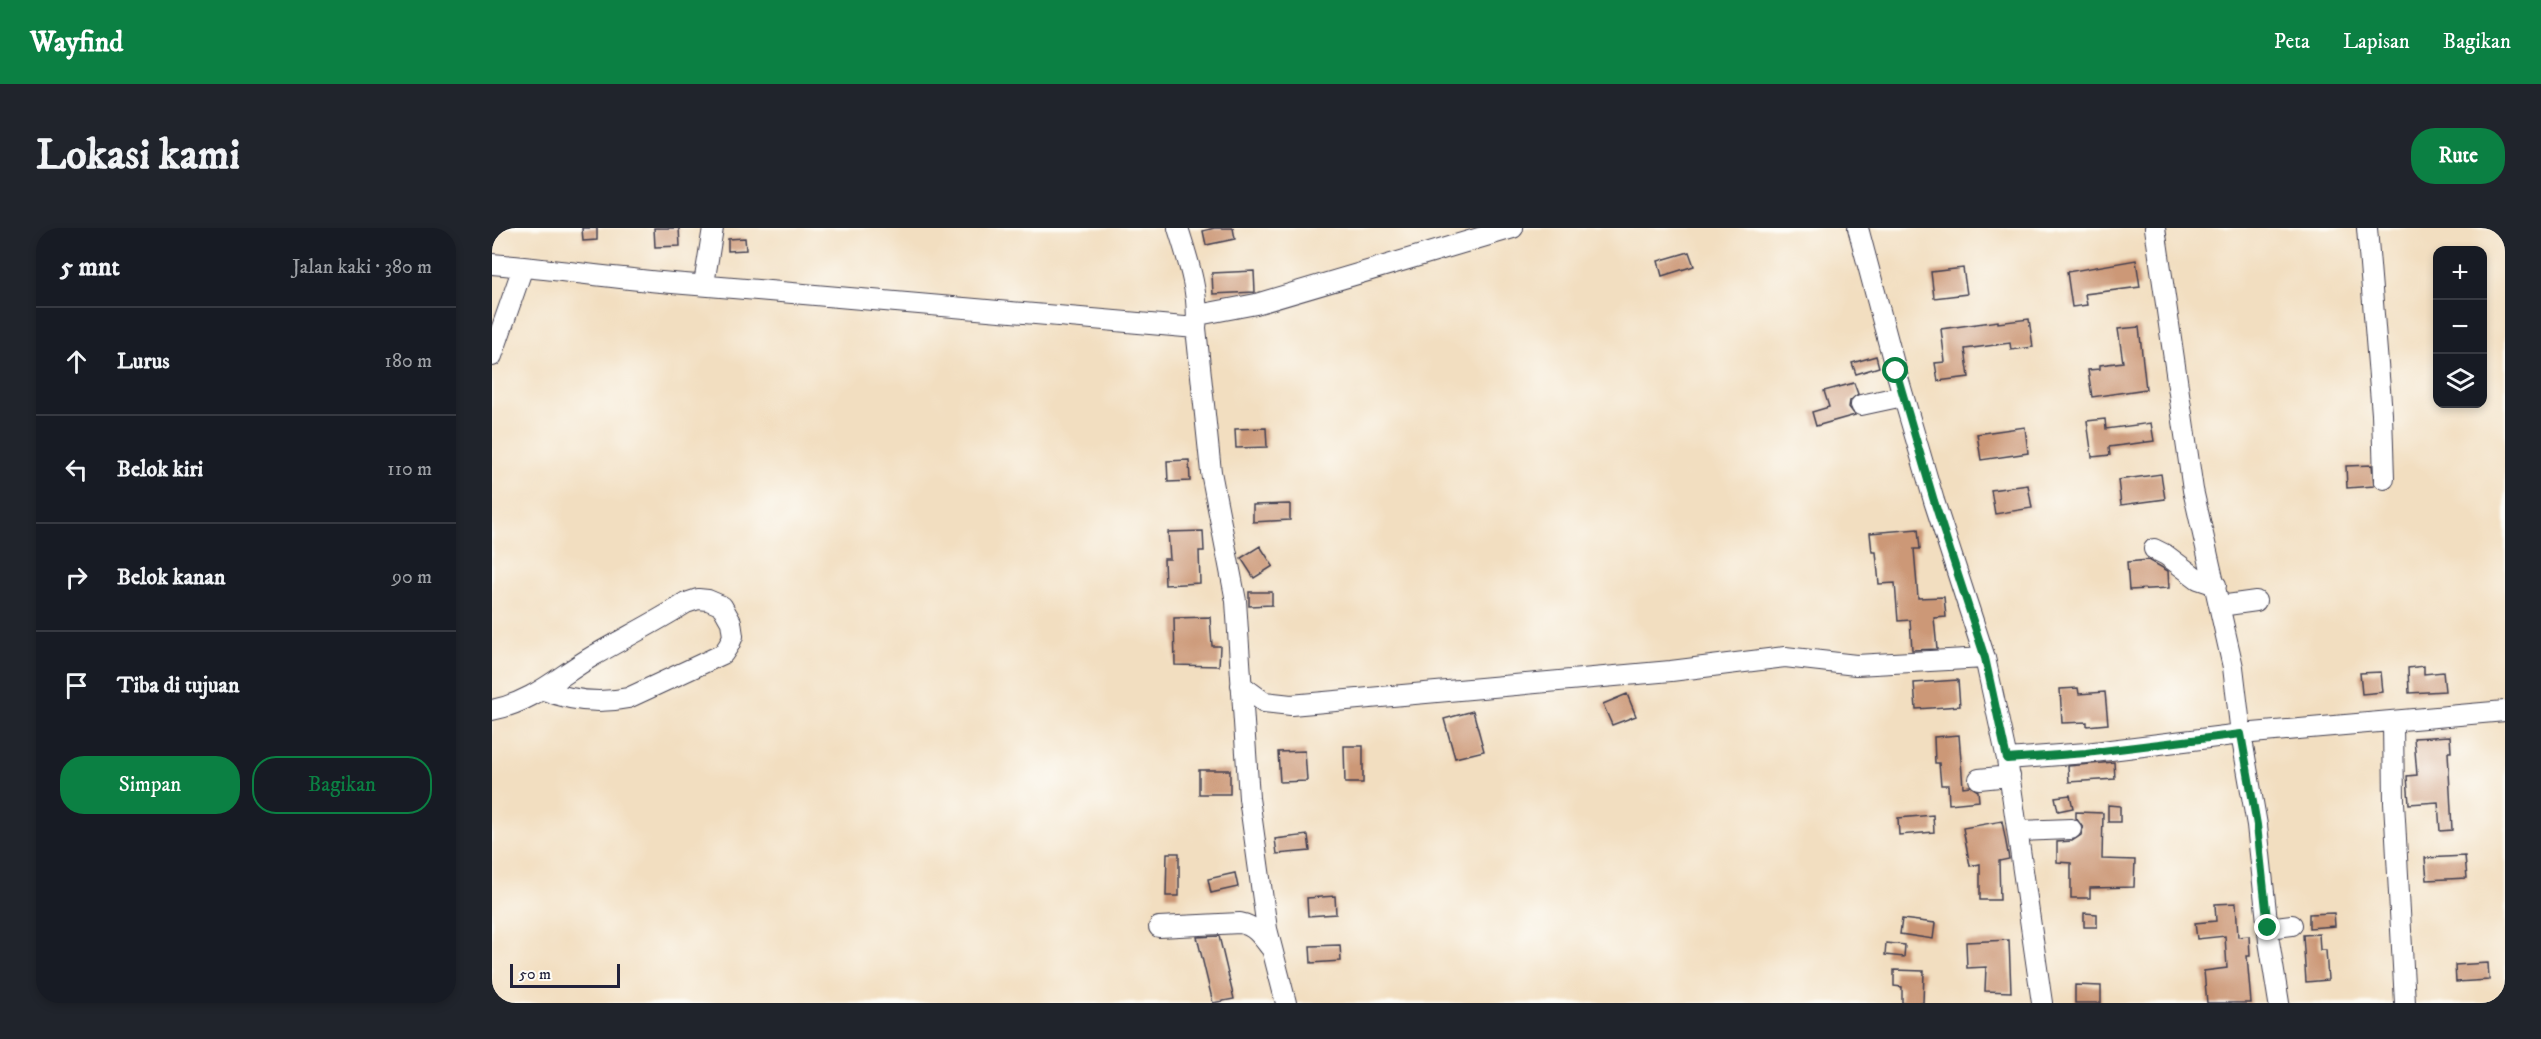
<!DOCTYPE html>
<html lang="id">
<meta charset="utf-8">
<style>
:root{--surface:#171b24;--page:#20242c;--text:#f1f3f6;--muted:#9ea1a6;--line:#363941;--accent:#0b8043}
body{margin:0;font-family:"IM FELL DW Pica",serif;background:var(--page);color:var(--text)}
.controls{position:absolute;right:18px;top:18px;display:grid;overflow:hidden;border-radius:12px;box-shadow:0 3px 9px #0003}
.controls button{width:54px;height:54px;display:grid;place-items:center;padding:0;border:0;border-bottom:2px solid var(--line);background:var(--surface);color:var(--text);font:30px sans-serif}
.scale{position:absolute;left:18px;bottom:15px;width:110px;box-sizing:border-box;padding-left:6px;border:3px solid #22223b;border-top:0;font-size:16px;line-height:21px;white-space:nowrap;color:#22223b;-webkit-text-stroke:4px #fdfcf7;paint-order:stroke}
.stop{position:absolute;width:18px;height:18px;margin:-14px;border:4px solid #0b8043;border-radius:50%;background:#fff}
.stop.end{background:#0b8043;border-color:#fff;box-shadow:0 2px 6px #0008}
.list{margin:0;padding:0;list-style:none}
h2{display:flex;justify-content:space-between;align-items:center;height:78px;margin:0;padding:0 24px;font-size:26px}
h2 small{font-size:20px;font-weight:400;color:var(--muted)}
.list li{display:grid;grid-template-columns:39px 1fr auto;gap:18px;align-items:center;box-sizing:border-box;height:108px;padding:0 24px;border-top:2px solid var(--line)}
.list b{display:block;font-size:22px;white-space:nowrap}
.list em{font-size:20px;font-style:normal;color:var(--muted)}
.actions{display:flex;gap:12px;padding:18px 24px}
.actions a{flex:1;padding:14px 0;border:2px solid var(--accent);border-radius:24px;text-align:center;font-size:21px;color:var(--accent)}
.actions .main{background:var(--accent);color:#fff}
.icon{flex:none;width:33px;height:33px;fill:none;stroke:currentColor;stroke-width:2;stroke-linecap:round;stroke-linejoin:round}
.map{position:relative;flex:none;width:2013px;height:775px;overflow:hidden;border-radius:24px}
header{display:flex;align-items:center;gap:36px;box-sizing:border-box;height:84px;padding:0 30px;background:var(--accent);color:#fff}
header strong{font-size:28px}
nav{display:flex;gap:33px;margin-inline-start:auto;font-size:21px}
.intro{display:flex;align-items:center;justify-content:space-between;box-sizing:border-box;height:144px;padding:0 36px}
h1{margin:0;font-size:42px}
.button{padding:15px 27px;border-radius:24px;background:var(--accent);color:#fff;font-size:21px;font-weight:700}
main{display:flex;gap:36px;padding:0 36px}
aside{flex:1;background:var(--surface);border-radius:24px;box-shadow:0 3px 9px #0003}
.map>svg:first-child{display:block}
</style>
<header>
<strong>Wayfind</strong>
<nav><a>Peta</a><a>Lapisan</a><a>Bagikan</a></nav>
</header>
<div class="intro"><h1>Lokasi kami</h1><a class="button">Rute</a></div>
<main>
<aside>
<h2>5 mnt<small>Jalan kaki · 380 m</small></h2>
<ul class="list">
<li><svg class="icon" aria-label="ahead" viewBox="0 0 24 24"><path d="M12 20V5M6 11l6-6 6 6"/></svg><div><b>Lurus</b></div><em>180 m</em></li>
<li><svg class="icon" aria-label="left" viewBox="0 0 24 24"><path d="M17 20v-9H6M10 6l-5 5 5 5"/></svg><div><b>Belok kiri</b></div><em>110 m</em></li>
<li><svg class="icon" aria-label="right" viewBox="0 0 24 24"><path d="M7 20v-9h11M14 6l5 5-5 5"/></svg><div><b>Belok kanan</b></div><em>90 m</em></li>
<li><svg class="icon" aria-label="arrive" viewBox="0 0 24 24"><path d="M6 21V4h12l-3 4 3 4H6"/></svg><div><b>Tiba di tujuan</b></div></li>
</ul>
<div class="actions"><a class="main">Simpan</a><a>Bagikan</a></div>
</aside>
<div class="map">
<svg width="2013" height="775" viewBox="0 0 2013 775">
<rect width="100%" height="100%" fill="#fdfcf7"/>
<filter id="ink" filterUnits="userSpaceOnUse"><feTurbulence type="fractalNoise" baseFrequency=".0167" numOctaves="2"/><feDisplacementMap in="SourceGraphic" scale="12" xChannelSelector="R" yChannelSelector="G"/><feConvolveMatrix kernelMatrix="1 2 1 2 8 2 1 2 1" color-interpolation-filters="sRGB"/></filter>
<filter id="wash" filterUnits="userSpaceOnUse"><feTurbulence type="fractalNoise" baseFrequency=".008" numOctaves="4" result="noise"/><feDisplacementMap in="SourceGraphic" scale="24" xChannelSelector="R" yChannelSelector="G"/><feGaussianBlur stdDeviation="1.35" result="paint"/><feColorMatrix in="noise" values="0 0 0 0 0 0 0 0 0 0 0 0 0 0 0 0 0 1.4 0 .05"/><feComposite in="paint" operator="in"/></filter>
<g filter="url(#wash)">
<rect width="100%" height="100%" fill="#f2dec0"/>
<g id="blocks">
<path fill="#cc9877" d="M 90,0 L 105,0 L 105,12 L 91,13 Z
M 162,0 L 187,0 L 188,18 L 163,19 Z
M 722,0 L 741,0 L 743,11 L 714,17 L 711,3 Z
M 253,10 L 254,22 L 236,23 L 236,11 Z
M 1197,24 L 1202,38 L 1170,48 L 1166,33 Z
M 1644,32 L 1648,59 L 1593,66 L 1595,77 L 1580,79 L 1575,44 Z
M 1471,40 L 1475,66 L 1442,70 L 1439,44 Z
M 762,43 L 763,64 L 721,66 L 720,45 Z
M 1537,91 L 1541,119 L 1519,122 L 1518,115 L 1473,121 L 1477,149 L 1446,153 L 1443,135 L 1453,134 L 1449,101 L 1506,93 L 1506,95 Z
M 1647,99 L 1654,161 L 1600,169 L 1596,142 L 1608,141 L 1608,137 L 1631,134 L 1626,101 Z
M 1384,128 L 1387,139 L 1364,146 L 1360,135 Z
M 1362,155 L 1366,166 L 1358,173 L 1357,179 L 1363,187 L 1324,198 L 1320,184 L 1337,179 L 1332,163 Z
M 1613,191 L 1614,201 L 1659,195 L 1662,213 L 1617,219 L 1618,227 L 1600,229 L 1595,193 Z
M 1533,199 L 1536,225 L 1489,232 L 1485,206 Z
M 774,200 L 775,219 L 744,220 L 743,201 Z
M 697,232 L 698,253 L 676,254 L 675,233 Z
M 1880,237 L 1882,258 L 1855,260 L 1854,238 Z
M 1669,246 L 1673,271 L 1629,277 L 1626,252 Z
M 1536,257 L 1540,280 L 1503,286 L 1499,262 Z
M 798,276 L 798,292 L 761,294 L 761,277 Z
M 1426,301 L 1428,321 L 1422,321 L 1426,370 L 1452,369 L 1454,389 L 1442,390 L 1445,421 L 1420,422 L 1418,392 L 1406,393 L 1403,355 L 1387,356 L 1384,324 L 1380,324 L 1378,305 Z
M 711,303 L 712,323 L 707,323 L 708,355 L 673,357 L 672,331 L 678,331 L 676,304 Z
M 768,318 L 781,338 L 762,350 L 749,330 Z
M 1657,332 L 1676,343 L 1677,360 L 1637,362 L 1635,334 Z
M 757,364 L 780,364 L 780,377 L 757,378 Z
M 718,389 L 720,418 L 728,418 L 727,438 L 683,437 L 682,390 Z
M 1932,438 L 1932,446 L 1951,444 L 1953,463 L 1917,465 L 1916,440 Z
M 1889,444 L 1891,464 L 1870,466 L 1868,445 Z
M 1466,452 L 1468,478 L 1424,481 L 1422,455 Z
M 1586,460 L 1587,466 L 1613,464 L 1616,496 L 1595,498 L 1595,494 L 1570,495 L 1568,461 Z
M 1135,466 L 1144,488 L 1120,497 L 1111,476 Z
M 981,483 L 992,523 L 963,530 L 952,491 Z
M 1467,507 L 1471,559 L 1478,558 L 1486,563 L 1487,573 L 1457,576 L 1456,557 L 1449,557 L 1447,535 L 1443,535 L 1442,509 Z
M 1958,508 L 1959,524 L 1956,524 L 1960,602 L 1948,603 L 1946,574 L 1917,576 L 1915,548 L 1925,547 L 1922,510 Z
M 852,518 L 871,518 L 871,555 L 853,555 Z
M 813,523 L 815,553 L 788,554 L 786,524 Z
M 1622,534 L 1623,551 L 1577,554 L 1576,538 Z
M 707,542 L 738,542 L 738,566 L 707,566 Z
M 1578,567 L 1581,580 L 1566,583 L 1563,569 Z
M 1616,577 L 1628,578 L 1628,594 L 1616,594 Z
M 1584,584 L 1611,585 L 1610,631 L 1643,632 L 1642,659 L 1598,660 L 1598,670 L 1579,670 L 1579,635 L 1565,634 L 1565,614 L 1580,613 L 1589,607 L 1591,600 L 1584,590 Z
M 1441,587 L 1442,604 L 1407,607 L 1406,590 Z
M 1510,593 L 1517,631 L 1507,633 L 1508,672 L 1488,672 L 1488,636 L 1478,638 L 1471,600 Z
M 816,607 L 818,623 L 785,626 L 783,611 Z
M 675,625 L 687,625 L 687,668 L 674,668 Z
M 1973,628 L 1975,650 L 1935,652 L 1933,630 Z
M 743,645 L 746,659 L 719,665 L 716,651 Z
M 843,668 L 844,686 L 816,688 L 815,670 Z
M 1744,675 L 1746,709 L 1757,708 L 1758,728 L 1755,728 L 1759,775 L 1715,775 L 1712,743 L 1735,740 L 1733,708 L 1705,711 L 1703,695 L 1724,693 L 1723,676 Z
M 1592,685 L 1605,686 L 1605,699 L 1592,699 Z
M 1842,685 L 1843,698 L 1817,700 L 1817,686 Z
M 1410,691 L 1443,695 L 1441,711 L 1408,706 Z
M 1827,706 L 1828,722 L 1834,722 L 1836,752 L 1814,754 L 1811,707 Z
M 727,708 L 742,771 L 721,775 L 705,709 Z
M 1517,712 L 1519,764 L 1493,763 L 1494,739 L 1475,740 L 1474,714 Z
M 1394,715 L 1413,717 L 1412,729 L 1393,727 Z
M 848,717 L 849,733 L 819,735 L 818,718 Z
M 1996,735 L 1997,752 L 1964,754 L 1963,737 Z
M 1402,742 L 1432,743 L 1431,775 L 1410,775 L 1410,759 L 1402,758 Z
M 1583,757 L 1609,758 L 1609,775 L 1583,775 Z"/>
</g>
</g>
<g filter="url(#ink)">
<use href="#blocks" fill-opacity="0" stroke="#413e4f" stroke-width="1.5"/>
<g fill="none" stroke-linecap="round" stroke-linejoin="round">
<g stroke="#413e4f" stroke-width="22">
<path id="minor" d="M 686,0 C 696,32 708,67 704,100 L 719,244 L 744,373 L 757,570 L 775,701 L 794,775
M 1366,0 L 1404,143 L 1442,273 L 1493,430 L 1515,531 L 1550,775
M 1663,0 L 1701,262 L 1741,439 L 1749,506 L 1765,597 L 1777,713 L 1787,775
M 1875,0 L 1890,186 L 1892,251
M 0,36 C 60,41 120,50 180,55 C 355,69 530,86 704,100
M 212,56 L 221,0
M 706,87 L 764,76 L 1021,0
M 0,128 L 31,39
M 1369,177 L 1411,168
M 1662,321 L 1674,327 L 1706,351 L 1724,357
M 1728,378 L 1764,373
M 749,457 L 772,474 L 799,477 L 1179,443 L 1293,429 L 1364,437 L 1493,430
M 0,482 C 41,474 67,448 101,428 C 132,410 164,394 194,375 L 206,371 L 216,372 L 230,378 L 239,394 L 241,408 L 237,417 L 231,426 L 136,470 C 107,476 79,473 52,462
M 1901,493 L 1902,574 L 1913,775
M 1515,531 L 1594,525 L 1749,506 L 2013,483
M 1487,551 L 1518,548
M 1527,603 L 1579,601
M 667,699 L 748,695 C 763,698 769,707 778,719
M 1776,700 L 1800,697"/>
</g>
<use href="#minor" stroke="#fff" stroke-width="20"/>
</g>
</g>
<g fill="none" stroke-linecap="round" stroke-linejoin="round" filter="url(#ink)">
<path stroke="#0b8043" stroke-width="8" d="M 1404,143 L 1442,273 L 1493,430 L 1515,531 L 1594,525 L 1749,506 L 1765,597 L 1776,700"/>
</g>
</svg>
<div class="controls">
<button>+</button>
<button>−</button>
<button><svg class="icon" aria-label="layers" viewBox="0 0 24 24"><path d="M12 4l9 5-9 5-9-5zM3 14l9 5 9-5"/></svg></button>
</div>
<div class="scale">50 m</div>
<div class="stop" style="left:1404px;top:143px"></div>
<div class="stop end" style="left:1776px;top:700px"></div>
</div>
</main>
